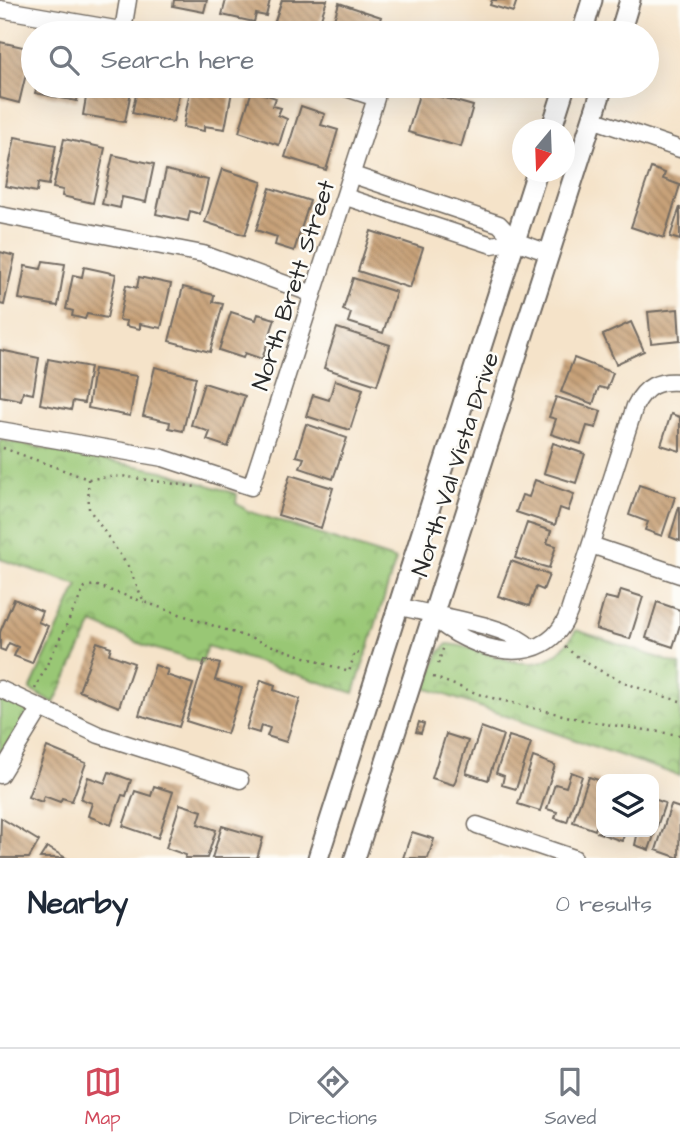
<!DOCTYPE html>
<style>
:root{--surface:#fff;--page:#f6f6f7;--text:#1f2937;--muted:#747a83;--line:#e0e1e3;--accent:#d1495b}
body{margin:0;font-family:"Architects Daughter",sans-serif;background:var(--page);color:var(--text)}
.controls{position:absolute;right:21px;bottom:21px;display:grid;overflow:hidden;border-radius:14px;box-shadow:0 7px 28px #0002}
.controls button{width:63px;height:63px;display:grid;place-items:center;padding:0;border:0;border-bottom:2px solid var(--line);background:var(--surface);color:var(--text);font:35px sans-serif}
.compass{position:absolute;left:512px;top:119px;width:63px;height:63px;border-radius:50%;background:var(--surface);box-shadow:0 7px 28px #0002;rotate:199deg}
.list{margin:0;padding:0;list-style:none}
h2{display:flex;justify-content:space-between;align-items:center;height:91px;margin:0;padding:0 28px;font-size:30px}
h2 small{font-size:23px;font-weight:400;color:var(--muted)}
.icon{flex:none;width:38px;height:38px;fill:none;stroke:currentColor;stroke-width:2;stroke-linecap:round;stroke-linejoin:round}
.map{position:relative;flex:none;width:680px;height:858px;overflow:hidden}
.search{position:absolute;background:var(--surface);box-shadow:0 7px 28px #0002;left:21px;right:21px;top:21px;height:77px;display:flex;align-items:center;gap:18px;box-sizing:border-box;padding:0 24px;border-radius:38px;color:var(--muted);font-size:26px}
.sheet{height:189px;background:var(--surface)}
nav{display:flex;justify-content:space-around;align-items:center;box-sizing:border-box;height:98px;border-top:2px solid var(--line);background:var(--surface);font-size:19px;color:var(--muted)}
nav a{display:grid;justify-items:center;gap:4px}
nav .on{color:var(--accent)}
.map>svg:first-child{display:block}
</style>
<div class="map">
<svg width="680" height="858" viewBox="0 0 680 858">
<defs>
<pattern id="park-crowns" width="20" height="18" patternUnits="userSpaceOnUse" patternTransform="scale(1.75)"><rect width="20" height="18" fill="#99c775"/><path d="M2 6a3 3 0 1 1 6 0M12 15a3 3 0 1 1 6 0" fill="none" stroke="#7da260"/></pattern>
<pattern id="building-back-hatch" width="6" height="6" patternUnits="userSpaceOnUse" patternTransform="scale(1.75)"><rect width="6" height="6" fill="#c8a279"/><path d="M-1 5l2 2M0 0l6 6M5-1l2 2" fill="none" stroke="#a38463"/></pattern>
</defs>
<rect width="100%" height="100%" fill="#fdfcf7"/>
<filter id="ink" filterUnits="userSpaceOnUse"><feTurbulence type="fractalNoise" baseFrequency=".0143" numOctaves="2"/><feDisplacementMap in="SourceGraphic" scale="14" xChannelSelector="R" yChannelSelector="G"/><feConvolveMatrix kernelMatrix="1 2 1 2 8 2 1 2 1" color-interpolation-filters="sRGB"/></filter>
<filter id="wash" filterUnits="userSpaceOnUse"><feTurbulence type="fractalNoise" baseFrequency=".00686" numOctaves="4" result="noise"/><feDisplacementMap in="SourceGraphic" scale="28" xChannelSelector="R" yChannelSelector="G"/><feGaussianBlur stdDeviation="1.57" result="paint"/><feColorMatrix in="noise" values="0 0 0 0 0 0 0 0 0 0 0 0 0 0 0 0 0 1.4 0 .05"/><feComposite in="paint" operator="in"/></filter>
<g filter="url(#wash)">
<rect width="100%" height="100%" fill="#f5e3c9"/>
<path fill="url(#park-crowns)" stroke="#627950" stroke-width="2" d="M 0,440 L 163,471 L 237,494 L 236,503 L 248,511 L 396,560 L 354,693 L 207,646 L 202,663 L 146,646 L 93,623 L 54,703 L 30,690 L 78,585 L 0,559 Z
M 576,630 L 680,665 L 680,776 L 425,688 L 439,653 L 447,644 C 496,647 540,693 576,630 Z
M 0,689 L 41,708 L 0,775 Z"/>
<g id="blocks">
<path fill="url(#building-back-hatch)" d="M 174,0 L 207,0 L 204,12 L 173,6 Z
M 226,0 L 270,0 L 266,16 L 256,14 L 254,22 L 222,15 Z
M 282,0 L 327,0 L 316,33 L 290,33 L 273,27 Z
M 492,0 L 517,0 L 513,12 L 490,5 Z
M 339,3 L 381,17 L 376,33 L 330,33 Z
M 418,25 L 424,33 L 407,33 Z
M 0,42 L 32,49 L 19,103 L 0,98 Z
M 37,86 L 80,86 L 77,101 L 35,93 Z
M 88,86 L 132,86 L 125,122 L 83,115 Z
M 138,86 L 181,86 L 173,122 L 132,113 Z
M 191,86 L 233,86 L 225,129 L 204,126 L 204,131 L 183,127 Z
M 252,90 L 276,98 L 273,106 L 281,108 L 278,115 L 287,119 L 279,145 L 239,132 Z
M 420,91 L 473,106 L 461,147 L 408,132 Z
M 301,106 L 325,114 L 321,125 L 338,130 L 326,170 L 285,157 Z
M 15,137 L 56,145 L 49,185 L 38,183 L 37,192 L 5,186 Z
M 64,139 L 105,148 L 93,203 L 62,196 L 63,190 L 53,188 Z
M 113,155 L 154,164 L 146,202 L 122,197 L 120,208 L 102,204 Z
M 651,168 L 665,173 L 663,179 L 680,185 L 664,238 L 631,227 Z
M 222,169 L 262,182 L 245,235 L 205,222 Z
M 166,170 L 208,180 L 200,214 L 190,211 L 188,221 L 156,214 Z
M 270,188 L 310,201 L 294,251 L 275,245 L 277,237 L 256,230 Z
M 680,207 L 680,240 L 670,237 Z
M 371,231 L 423,248 L 410,288 L 358,271 Z
M 0,252 L 15,256 L 4,305 L 0,304 Z
M 43,261 L 65,264 L 58,306 L 19,299 L 25,266 L 41,269 Z
M 84,267 L 116,274 L 107,318 L 87,314 L 85,319 L 72,316 L 73,311 L 66,309 L 73,275 L 82,277 Z
M 139,277 L 171,284 L 161,328 L 140,324 L 140,329 L 126,326 L 127,321 L 119,320 L 126,285 L 137,288 Z
M 353,278 L 396,292 L 383,333 L 348,322 L 351,313 L 343,310 Z
M 183,287 L 214,295 L 213,302 L 223,304 L 210,352 L 169,341 Z
M 678,309 L 680,340 L 651,343 L 648,312 Z
M 231,312 L 256,320 L 258,314 L 275,319 L 262,359 L 245,353 L 243,358 L 219,350 Z
M 631,322 L 644,351 L 616,364 L 603,335 Z
M 337,328 L 390,345 L 377,385 L 324,368 Z
M 0,350 L 39,358 L 33,394 L 23,392 L 21,400 L 0,396 Z
M 574,358 L 613,373 L 607,389 L 599,387 L 593,404 L 561,392 Z
M 48,359 L 90,367 L 84,403 L 73,401 L 71,410 L 40,404 Z
M 155,367 L 196,377 L 183,431 L 169,428 L 170,422 L 143,416 Z
M 94,369 L 137,376 L 130,416 L 88,408 Z
M 335,380 L 363,389 L 350,430 L 306,416 L 313,395 L 329,400 Z
M 204,383 L 245,396 L 228,447 L 207,440 L 210,432 L 191,425 Z
M 556,397 L 601,411 L 596,428 L 587,426 L 581,444 L 551,434 L 556,419 L 549,417 Z
M 671,414 L 680,417 L 680,451 L 661,445 Z
M 306,424 L 347,438 L 333,479 L 300,468 L 304,458 L 296,456 Z
M 553,443 L 585,454 L 576,483 L 544,473 Z
M 290,475 L 333,488 L 321,528 L 278,515 Z
M 535,480 L 574,494 L 568,511 L 560,508 L 555,525 L 516,512 L 522,495 L 529,497 Z
M 639,485 L 675,497 L 662,536 L 645,530 L 648,522 L 629,515 Z
M 679,507 L 680,507 L 680,541 L 670,537 Z
M 527,523 L 551,531 L 547,543 L 556,546 L 549,568 L 515,558 Z
M 511,561 L 549,575 L 543,590 L 536,587 L 529,606 L 498,596 Z
M 621,590 L 643,597 L 630,639 L 596,629 L 605,597 L 618,600 Z
M 14,599 L 42,611 L 38,622 L 48,626 L 32,663 L 14,656 L 18,647 L 9,643 L 5,651 L 0,649 L 0,632 Z
M 657,602 L 680,610 L 680,625 L 673,647 L 646,638 Z
M 97,642 L 111,647 L 109,654 L 134,663 L 119,707 L 79,691 Z
M 205,660 L 220,664 L 215,680 L 242,688 L 227,734 L 186,721 Z
M 155,665 L 168,670 L 166,675 L 193,684 L 179,727 L 139,715 Z
M 261,680 L 275,685 L 274,690 L 300,699 L 286,742 L 267,736 L 270,728 L 261,725 L 259,733 L 246,729 Z
M 419,722 L 424,724 L 421,733 L 416,732 Z
M 481,727 L 503,735 L 488,780 L 466,773 Z
M 446,734 L 468,741 L 454,785 L 432,778 Z
M 509,736 L 531,743 L 516,789 L 502,785 L 504,776 L 496,773 Z
M 47,747 L 86,763 L 72,801 L 62,798 L 60,802 L 44,796 L 42,802 L 28,797 Z
M 533,757 L 555,765 L 540,811 L 518,804 Z
M 109,772 L 131,780 L 126,796 L 122,795 L 111,825 L 88,816 L 92,803 L 81,799 L 88,777 L 105,783 Z
M 571,772 L 582,776 L 567,822 L 555,818 L 557,812 L 547,809 L 555,784 L 566,787 Z
M 589,777 L 601,781 L 601,812 L 595,830 L 573,822 Z
M 154,786 L 173,792 L 158,838 L 123,826 L 135,791 L 151,796 Z
M 654,799 L 665,803 L 649,850 L 635,845 L 637,836 L 626,832 L 654,832 Z
M 180,804 L 202,811 L 198,824 L 216,830 L 207,858 L 185,858 L 186,855 L 166,848 Z
M 671,805 L 680,808 L 679,858 L 656,850 Z
M 1,818 L 39,841 L 29,858 L 0,858 Z
M 222,826 L 263,838 L 257,858 L 212,858 Z
M 412,832 L 434,839 L 428,858 L 403,858 Z
M 596,832 L 625,832 L 622,841 Z
M 47,847 L 66,858 L 40,858 Z"/>
</g>
</g>
<g filter="url(#ink)">
<use href="#blocks" fill-opacity="0" stroke="#726b62" stroke-width="2"/>
<g fill="none" stroke-linecap="round" stroke-linejoin="round">
<g stroke="#726b62" stroke-width="19">
<path id="minor" d="M 0,9 L 138,33
M 123,30 L 128,0
M 592,119 L 680,149
M 353,175 L 499,224 L 515,241 L 549,253
M 346,197 L 492,245 L 515,241
M 0,215 L 203,254 L 313,294
M 0,430 L 163,458 L 251,487 L 376,98 L 340,86
M 591,545 L 680,575
M 398,606 C 431,616 506,623 530,647
M 432,616 C 469,651 546,674 569,612 L 635,406 C 645,386 658,380 680,382
M 0,689 L 99,735 L 240,780
M 0,775 L 41,708
M 477,825 L 574,858"/>
</g>
<g stroke="#726b62" stroke-width="23">
<path id="major" d="M 582,33 L 592,0
M 620,33 L 630,0
M 551,130 L 565,86
M 318,858 L 537,172
M 355,858 L 603,86"/>
</g>
<path stroke="#726b62" stroke-width="2.5" stroke-dasharray="2 5" stroke-linecap="butt" d="M 3,448 L 88,479 L 121,476 L 196,487
M 88,479 L 89,509 L 129,568 L 144,602 L 349,672 L 355,652 L 361,655
M 565,647 C 597,674 640,690 680,701
M 438,664 L 444,646
M 433,677 L 484,696 L 591,722 L 680,735
M 35,689 L 85,587 L 95,585 L 144,602"/>
<use href="#minor" stroke="#fff" stroke-width="16"/>
<use href="#major" stroke="#fff" stroke-width="19"/>
</g>
</g>
<g text-anchor="middle" stroke-width="5" stroke-linejoin="round" paint-order="stroke">
<g font-size="24" fill="#2b2b2b" stroke="#fdfcf7">
<text transform="translate(293 285) rotate(-72)" y="8">North Brett Street</text>
<text transform="translate(455 464) rotate(-72)" y="8">North Val Vista Drive</text>
</g>
</g>
</svg>
<div class="controls">
<button><svg class="icon" aria-label="layers" viewBox="0 0 24 24"><path d="M12 4l9 5-9 5-9-5zM3 14l9 5 9-5"/></svg></button>
</div>
<svg class="compass" viewBox="-18 -18 36 36"><path d="M0-13l5 13h-10z" fill="#e53935"/><path d="M0 13l5-13h-10z" fill="#747a83"/></svg>
<div class="search"><svg class="icon" aria-label="search" viewBox="0 0 24 24"><circle cx="10" cy="10" r="6"/><path d="M15 15l6 6"/></svg>Search here</div>
</div>
<section class="sheet">
<h2>Nearby<small>0 results</small></h2>
<ul class="list">
</ul>
</section>
<nav>
<a class="on"><svg class="icon" aria-label="map" viewBox="0 0 24 24"><path d="M3 6l6-2 6 2 6-2v14l-6 2-6-2-6 2zM9 4v14M15 6v14"/></svg>Map</a>
<a><svg class="icon" aria-label="directions" viewBox="0 0 24 24"><path d="M12 3l9 9-9 9-9-9zM9 14v-3h6M13 9l2 2-2 2"/></svg>Directions</a>
<a><svg class="icon" aria-label="saved" viewBox="0 0 24 24"><path d="M7 4h10v16l-5-4-5 4z"/></svg>Saved</a>
</nav>
